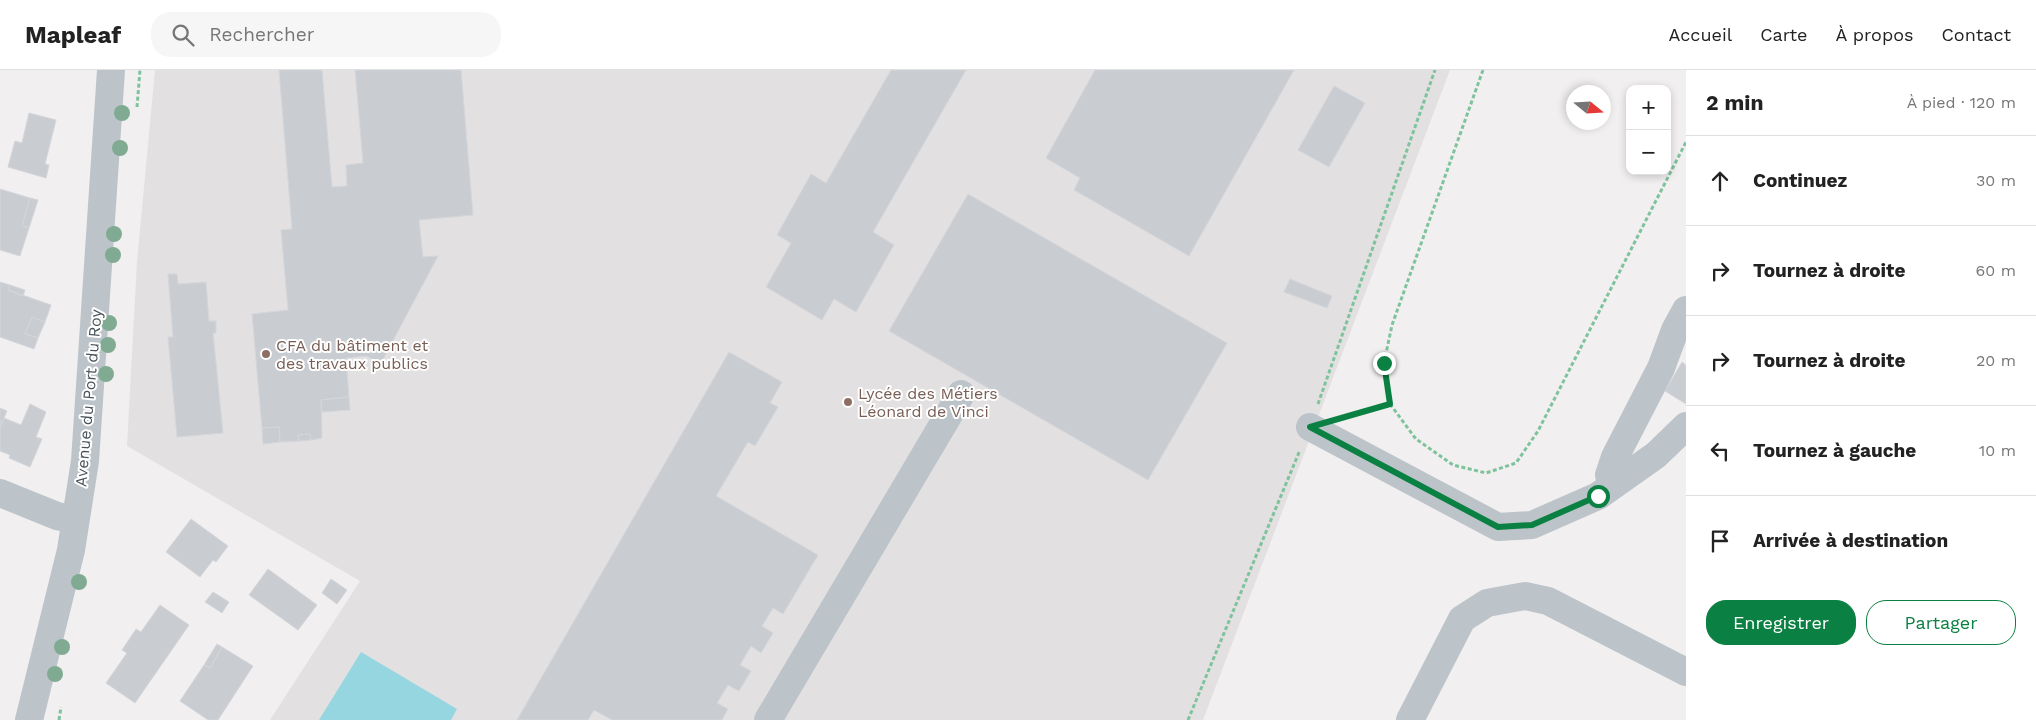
<!DOCTYPE html>
<html lang="fr">
<meta charset="utf-8">
<style>
:root{--surface:#fff;--page:#f6f6f6;--text:#222;--muted:#767676;--line:#e0e0e0;--accent:#0b8043}
body{margin:0;font-family:"Work Sans",sans-serif;background:var(--page);color:var(--text)}
.controls{position:absolute;right:15px;top:15px;display:grid;overflow:hidden;border-radius:10px;box-shadow:0 2px 8px #0003}
.controls button{width:45px;height:45px;display:grid;place-items:center;padding:0;border:0;border-bottom:1px solid var(--line);background:var(--surface);color:var(--text);font:25px sans-serif}
.compass{position:absolute;left:1566px;top:15px;width:45px;height:45px;border-radius:50%;background:var(--surface);box-shadow:0 2px 8px #0003;rotate:108deg}
.stop{position:absolute;width:15px;height:15px;margin:-11px;border:4px solid #0b8043;border-radius:50%;background:#fff}
.stop.end{background:#0b8043;border-color:#fff;box-shadow:0 1px 5px #0008}
.list{margin:0;padding:0;list-style:none}
h2{display:flex;justify-content:space-between;align-items:center;height:65px;margin:0;padding:0 20px;font-size:21px}
h2 small{font-size:16px;font-weight:400;color:var(--muted)}
.list li{display:grid;grid-template-columns:32px 1fr auto;gap:15px;align-items:center;box-sizing:border-box;height:90px;padding:0 20px;border-top:1px solid var(--line)}
.list b{display:block;font-size:19px;white-space:nowrap}
.list em{font-size:16px;font-style:normal;color:var(--muted)}
.actions{display:flex;gap:10px;padding:15px 20px}
.actions a{flex:1;padding:11px 0;border:1px solid var(--accent);border-radius:20px;text-align:center;font-size:18px;color:var(--accent)}
.actions .main{background:var(--accent);color:#fff}
.icon{flex:none;width:28px;height:28px;fill:none;stroke:currentColor;stroke-width:2;stroke-linecap:round;stroke-linejoin:round}
.map{position:relative;flex:none;width:1686px;height:650px;overflow:hidden}
header{display:flex;align-items:center;gap:30px;box-sizing:border-box;height:70px;padding:0 25px;background:var(--surface);border-bottom:1px solid var(--line)}
header strong{font-size:24px}
nav{display:flex;gap:28px;margin-inline-start:auto;font-size:18px}
.search{width:350px;height:45px;background:var(--page);display:flex;align-items:center;gap:12px;box-sizing:border-box;padding:0 18px;border-radius:20px;color:var(--muted);font-size:19px}
main{display:flex}
aside{flex:1;background:var(--surface)}
.map>svg:first-child{display:block}
</style>
<header>
<strong>Mapleaf</strong>
<div class="search"><svg class="icon" aria-label="search" viewBox="0 0 24 24"><circle cx="10" cy="10" r="6"/><path d="M15 15l6 6"/></svg>Rechercher</div>
<nav><a>Accueil</a><a>Carte</a><a>À propos</a><a>Contact</a></nav>
</header>
<main>
<div class="map">
<svg width="1686" height="650" viewBox="0 0 1686 650">
<rect width="100%" height="100%" fill="#f1efef"/>
<path fill="#e2e0e0" d="M 155,0 L 1450,0 L 1203,650 L 270,650 L 360,511 L 127,376 L 137,192 Z"/>
<path fill="#95d6e1" d="M 361,582 L 457,639 L 451,650 L 319,650 Z"/>
<path fill="#c9ccd1" stroke="#d4d6da" d="M 279,0 L 322,0 L 332,117 L 347,116 L 346,95 L 363,93 L 355,0 L 461,0 L 473,145 L 419,150 L 423,187 L 438,186 L 381,293 L 366,286 L 346,288 L 349,327 L 321,330 L 322,368 L 311,370 L 310,364 L 298,365 L 299,371 L 280,372 L 279,357 L 262,358 L 252,244 L 288,240 L 281,160 L 292,159 Z
M 891,0 L 966,0 L 873,162 L 894,175 L 856,242 L 834,229 L 822,250 L 766,217 L 791,173 L 777,165 L 811,104 L 826,113 Z
M 1095,0 L 1294,0 L 1189,186 L 1074,120 L 1080,108 L 1046,88 Z
M 1334,16 L 1365,33 L 1329,97 L 1298,80 Z
M 29,43 L 56,50 L 45,94 L 49,95 L 46,108 L 8,97 L 15,71 L 22,73 Z
M 0,119 L 30,128 L 22,156 L 29,158 L 20,186 L 0,180 Z
M 968,124 L 1227,273 L 1148,410 L 889,261 Z
M 30,128 L 38,130 L 29,158 L 22,156 Z
M 168,204 L 177,204 L 178,214 L 206,212 L 209,251 L 216,251 L 216,263 L 213,263 L 223,363 L 177,367 L 168,267 L 173,267 Z
M 1290,209 L 1332,226 L 1327,238 L 1284,222 Z
M 0,212 L 10,215 L 8,220 L 51,235 L 45,252 L 32,247 L 25,264 L 38,268 L 34,279 L 0,267 Z
M 10,215 L 25,220 L 23,226 L 8,220 Z
M 32,247 L 45,252 L 38,268 L 25,264 Z
M 729,282 L 782,312 L 770,333 L 778,337 L 755,376 L 748,372 L 716,426 L 818,485 L 783,544 L 773,538 L 762,556 L 773,563 L 761,583 L 751,576 L 740,595 L 751,601 L 739,621 L 728,615 L 717,633 L 728,639 L 722,650 L 612,650 L 594,640 L 588,650 L 517,650 Z
M 1682,292 L 1686,295 L 1686,334 L 1665,321 Z
M 349,327 L 350,340 L 322,342 L 321,330 Z
M 30,334 L 46,342 L 36,367 L 42,369 L 30,397 L 9,388 L 10,385 L 0,381 L 0,357 L 4,348 L 21,355 Z
M 0,338 L 7,341 L 0,357 Z
M 279,357 L 280,372 L 263,374 L 262,358 Z
M 310,364 L 311,370 L 299,371 L 298,365 Z
M 191,449 L 228,476 L 216,492 L 213,490 L 200,507 L 166,482 Z
M 268,499 L 317,535 L 298,560 L 249,525 Z
M 331,509 L 347,520 L 337,534 L 322,523 Z
M 213,522 L 229,532 L 222,543 L 205,532 Z
M 160,535 L 189,555 L 135,633 L 106,613 L 127,583 L 122,580 L 136,559 L 141,562 Z
M 217,574 L 222,577 L 210,598 L 204,595 Z
M 222,577 L 253,596 L 218,650 L 208,650 L 180,631 L 204,595 L 210,598 Z"/>
<g fill="none" stroke-linecap="round" stroke-linejoin="round">
<path stroke="#7fc39d" stroke-width="3" stroke-dasharray="4 2.5" stroke-linecap="butt" d="M 1483,0 L 1392,255 L 1384,293 L 1390,334 L 1416,369 L 1453,395 L 1486,403 L 1516,393 L 1538,361 L 1686,72
M 137,37 L 140,0
M 1318,334 L 1435,0
M 1347,346 L 1390,334
M 59,650 L 61,637
M 1188,650 L 1300,380"/>
<path stroke="#bcc4ca" stroke-width="28" d="M 1310,357 L 1498,457 L 1532,455 L 1598,426 L 1656,385 L 1686,356
M 1612,416 L 1609,405 L 1615,387 L 1661,298 L 1675,260 L 1686,240
M 0,423 L 57,446 L 75,450
M 29,650 L 71,480 L 85,391 L 111,0
M 768,650 L 961,324
M 1410,650 L 1462,549 L 1487,533 L 1503,530 L 1525,526 L 1548,531 L 1686,602"/>
</g>
<g fill="#80ab92">
<circle cx="122" cy="43" r="8"/>
<circle cx="120" cy="78" r="8"/>
<circle cx="114" cy="164" r="8"/>
<circle cx="113" cy="185" r="8"/>
<circle cx="109" cy="253" r="8"/>
<circle cx="108" cy="275" r="8"/>
<circle cx="106" cy="304" r="8"/>
<circle cx="79" cy="512" r="8"/>
<circle cx="62" cy="577" r="8"/>
<circle cx="55" cy="604" r="8"/>
</g>
<g fill="none" stroke-linecap="round" stroke-linejoin="round">
<path stroke="#0b8043" stroke-width="6" d="M 1384,293 L 1390,334 L 1310,357 L 1498,457 L 1532,455 L 1598,426"/>
</g>
<g fill="#8d6e63" stroke="#fff" stroke-width="2">
<circle cx="266" cy="284" r="5"/>
<circle cx="848" cy="332" r="5"/>
</g>
<g text-anchor="middle" stroke-width="4" stroke-linejoin="round" paint-order="stroke">
<g font-size="16" fill="#785e54" stroke="#fff" text-anchor="start">
<text x="276" y="281">CFA du bâtiment et<tspan x="276" dy="18">des travaux publics</tspan></text>
<text x="858" y="329">Lycée des Métiers<tspan x="858" dy="18">Léonard de Vinci</tspan></text>
</g>
<g font-size="16" fill="#49535a" stroke="#fff">
<text transform="translate(88 328) rotate(-85)" y="6">Avenue du Port du Roy</text>
</g>
</g>
</svg>
<div class="controls">
<button>+</button>
<button>−</button>
</div>
<svg class="compass" viewBox="-18 -18 36 36"><path d="M0-13l5 13h-10z" fill="#e53935"/><path d="M0 13l5-13h-10z" fill="#767676"/></svg>
<div class="stop" style="left:1598px;top:426px"></div>
<div class="stop end" style="left:1384px;top:293px"></div>
</div>
<aside>
<h2>2 min<small>À pied · 120 m</small></h2>
<ul class="list">
<li><svg class="icon" aria-label="ahead" viewBox="0 0 24 24"><path d="M12 20V5M6 11l6-6 6 6"/></svg><div><b>Continuez</b></div><em>30 m</em></li>
<li><svg class="icon" aria-label="right" viewBox="0 0 24 24"><path d="M7 20v-9h11M14 6l5 5-5 5"/></svg><div><b>Tournez à droite</b></div><em>60 m</em></li>
<li><svg class="icon" aria-label="right" viewBox="0 0 24 24"><path d="M7 20v-9h11M14 6l5 5-5 5"/></svg><div><b>Tournez à droite</b></div><em>20 m</em></li>
<li><svg class="icon" aria-label="left" viewBox="0 0 24 24"><path d="M17 20v-9H6M10 6l-5 5 5 5"/></svg><div><b>Tournez à gauche</b></div><em>10 m</em></li>
<li><svg class="icon" aria-label="arrive" viewBox="0 0 24 24"><path d="M6 21V4h12l-3 4 3 4H6"/></svg><div><b>Arrivée à destination</b></div></li>
</ul>
<div class="actions"><a class="main">Enregistrer</a><a>Partager</a></div>
</aside>
</main>
